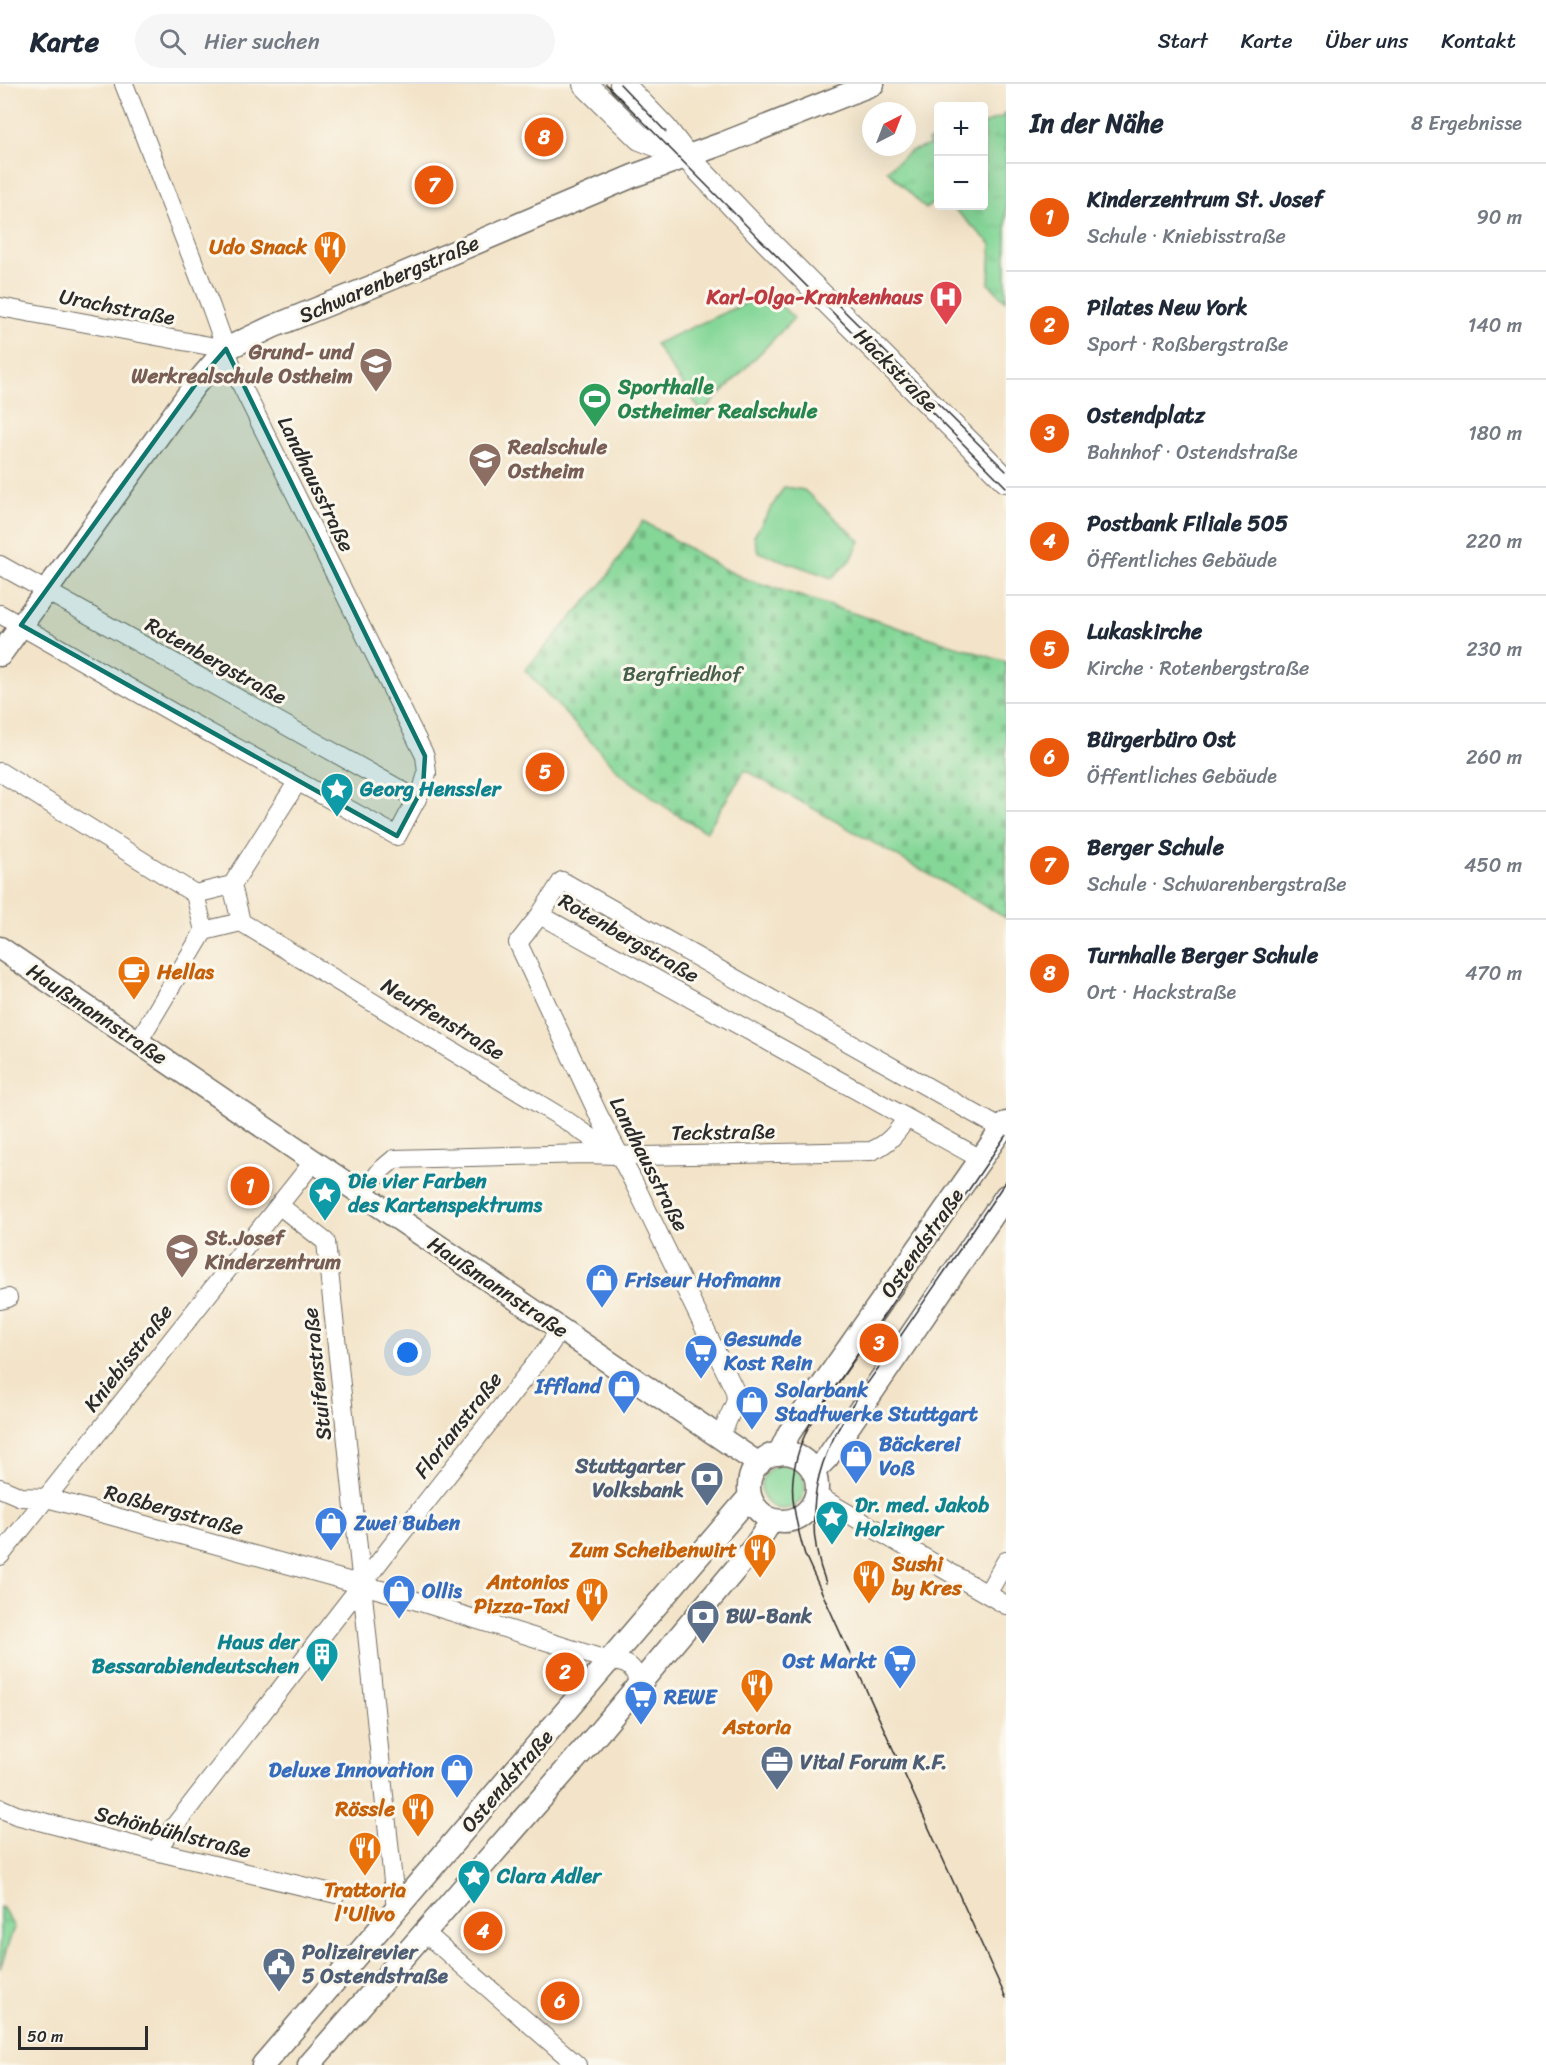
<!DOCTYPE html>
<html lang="de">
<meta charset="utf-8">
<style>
:root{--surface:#fff;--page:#f6f6f7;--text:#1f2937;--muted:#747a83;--line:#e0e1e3;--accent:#ea580c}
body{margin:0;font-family:Sriracha,sans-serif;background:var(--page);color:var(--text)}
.controls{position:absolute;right:18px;top:18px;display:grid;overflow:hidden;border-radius:6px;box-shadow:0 6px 24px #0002}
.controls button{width:54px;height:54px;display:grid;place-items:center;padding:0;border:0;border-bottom:2px solid var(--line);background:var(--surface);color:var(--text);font:30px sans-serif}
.compass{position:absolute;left:862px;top:18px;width:54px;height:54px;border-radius:50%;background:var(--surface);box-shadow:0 6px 24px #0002;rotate:42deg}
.scale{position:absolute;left:18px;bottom:15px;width:130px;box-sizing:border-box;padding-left:6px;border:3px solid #2b2b2b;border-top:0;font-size:16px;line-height:21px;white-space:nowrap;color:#2b2b2b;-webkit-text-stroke:4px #fbf7ec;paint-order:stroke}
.you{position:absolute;left:408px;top:1269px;width:21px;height:21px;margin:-15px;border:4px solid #fff;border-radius:50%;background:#1a73e8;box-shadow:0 0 0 9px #1a73e833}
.badge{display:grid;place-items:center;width:39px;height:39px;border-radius:50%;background:var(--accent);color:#fff;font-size:20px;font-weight:700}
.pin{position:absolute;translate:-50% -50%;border:3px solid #fff;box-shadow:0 2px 6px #0006}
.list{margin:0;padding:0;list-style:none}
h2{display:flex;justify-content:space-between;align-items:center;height:78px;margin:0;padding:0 24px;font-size:26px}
h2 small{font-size:20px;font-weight:400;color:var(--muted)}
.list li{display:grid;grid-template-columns:39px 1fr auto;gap:18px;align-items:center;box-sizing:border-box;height:108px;padding:0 24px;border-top:2px solid var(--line)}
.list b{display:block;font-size:22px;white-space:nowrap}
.list p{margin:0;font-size:20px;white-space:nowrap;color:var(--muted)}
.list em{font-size:20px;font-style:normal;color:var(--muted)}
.icon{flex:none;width:33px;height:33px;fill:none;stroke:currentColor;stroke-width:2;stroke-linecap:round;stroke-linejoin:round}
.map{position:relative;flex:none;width:1006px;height:1981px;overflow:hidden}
header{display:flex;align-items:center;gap:36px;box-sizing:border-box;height:84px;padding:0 30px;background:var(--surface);border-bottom:2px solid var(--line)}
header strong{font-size:28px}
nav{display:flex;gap:33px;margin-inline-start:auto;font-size:21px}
.search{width:420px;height:54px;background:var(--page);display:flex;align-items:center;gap:15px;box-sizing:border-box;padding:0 21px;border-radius:33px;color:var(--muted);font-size:22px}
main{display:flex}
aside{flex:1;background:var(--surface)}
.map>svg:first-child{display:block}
</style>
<header>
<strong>Karte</strong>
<div class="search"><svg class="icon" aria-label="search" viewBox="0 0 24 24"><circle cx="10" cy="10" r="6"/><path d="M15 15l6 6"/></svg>Hier suchen</div>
<nav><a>Start</a><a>Karte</a><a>Über uns</a><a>Kontakt</a></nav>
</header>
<main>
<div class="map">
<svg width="1006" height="1981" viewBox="0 0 1006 1981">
<defs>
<pattern id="cemetery-stones" width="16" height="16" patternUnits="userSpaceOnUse" patternTransform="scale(1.5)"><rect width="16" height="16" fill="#85d798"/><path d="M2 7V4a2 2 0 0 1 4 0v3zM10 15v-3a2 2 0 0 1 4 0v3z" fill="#73b983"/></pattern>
<pattern id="park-tufts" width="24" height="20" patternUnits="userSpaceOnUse" patternTransform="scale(1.5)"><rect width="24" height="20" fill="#85d798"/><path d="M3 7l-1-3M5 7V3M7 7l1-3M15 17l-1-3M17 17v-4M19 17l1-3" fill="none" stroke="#73b983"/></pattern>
</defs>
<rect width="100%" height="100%" fill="#fbf7ec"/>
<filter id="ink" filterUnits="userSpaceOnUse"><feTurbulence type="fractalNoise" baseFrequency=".0167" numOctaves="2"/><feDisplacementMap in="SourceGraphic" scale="12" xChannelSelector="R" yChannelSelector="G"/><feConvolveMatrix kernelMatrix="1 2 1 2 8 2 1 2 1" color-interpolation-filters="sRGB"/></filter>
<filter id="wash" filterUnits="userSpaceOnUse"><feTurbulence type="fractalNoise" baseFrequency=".008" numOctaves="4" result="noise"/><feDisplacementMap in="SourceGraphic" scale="24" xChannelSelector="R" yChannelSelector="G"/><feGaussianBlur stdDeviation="1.35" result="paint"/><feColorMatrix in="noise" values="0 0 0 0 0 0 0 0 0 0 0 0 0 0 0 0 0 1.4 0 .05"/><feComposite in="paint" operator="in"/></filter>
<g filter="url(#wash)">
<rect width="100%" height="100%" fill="#f3e4c9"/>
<path fill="#85d798" stroke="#588162" stroke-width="1.5" d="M 768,209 L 794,234 L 702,329 L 655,260 Z
M 784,403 L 804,406 L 860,457 L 852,474 L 832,494 L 758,468 L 754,452 Z
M761 1403a22 22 0 1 1 44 0a22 22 0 1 1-44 0Z"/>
<path fill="url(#cemetery-stones)" stroke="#588162" stroke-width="1.5" d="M 643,437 L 720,483 L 743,494 L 1006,578 L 1006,834 L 745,686 L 706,748 L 671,727 L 621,690 L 525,586 L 605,496 Z"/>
<path fill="url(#park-tufts)" stroke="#588162" stroke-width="1.5" d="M 1004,29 L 1006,29 L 1006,217 L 989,200 L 991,160 L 951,122 L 984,122 L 984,40 L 1004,32 Z
M 938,53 L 938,118 L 933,119 L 926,125 L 887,86 L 911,67 L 930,61 L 928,57 Z
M 0,1823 L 3,1824 L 14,1843 L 0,1885 Z"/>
</g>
<g filter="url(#ink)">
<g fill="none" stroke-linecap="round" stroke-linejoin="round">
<g stroke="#716c62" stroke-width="20">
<path id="minor" d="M 0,223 L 226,265
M 0,481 L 417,715
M 0,530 L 177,631 L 397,752 L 423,703 L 427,689 L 425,672 L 232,282 L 211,223 L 124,0
M 0,688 L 195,810
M 232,801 L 241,838 L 204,847 L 195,810 Z
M 232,801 L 298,697
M 540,831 L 981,1075
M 241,838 L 567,1037 L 618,1072
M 138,958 L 204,847
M 362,1110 L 381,1086 L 394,1075 L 586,1070 L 645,1072 L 871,1067 C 888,1060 896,1050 906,1035
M 280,1122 L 326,1158 L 396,1826
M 0,1216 L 8,1214
M 720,1353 L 736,1317 L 735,1307 L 634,1099 L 599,1032 L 518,859 L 540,831 L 562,797 L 1002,1045
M 0,1404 L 21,1413 L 47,1414 L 388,1508 L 610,1577 C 628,1578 636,1583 638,1602
M 816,1411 L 1006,1521
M 0,1472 L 314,1077
M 987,1510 L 1006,1477
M 0,1724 L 16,1731 L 155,1767 L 336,1810
M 155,1767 L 390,1464 L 547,1265 L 560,1245
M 424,1848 L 577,1981"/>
</g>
<g stroke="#716c62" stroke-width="25">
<path id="tertiary" d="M 0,571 L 195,301 L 226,265 L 272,243 L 386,197 L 633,92 L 724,59 L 873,0
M 0,864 L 759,1380
M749 1403a34 34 0 1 1 68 0a34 34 0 1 1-68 0Z
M 779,1370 L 789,1349 L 1006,1039
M 813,1388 L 827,1374 L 1006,1112
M 263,1981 L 750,1412
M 309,1981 L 600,1647 L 755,1462 L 772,1436"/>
</g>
<g stroke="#716c62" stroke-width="26">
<path id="secondary" d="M 585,0 L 640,54 L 686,72
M 622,0 L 665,45 L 686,72 L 767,157 L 1006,396"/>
</g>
<use href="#minor" stroke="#fff" stroke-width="18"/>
<use href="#tertiary" stroke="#fff" stroke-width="22"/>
<use href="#secondary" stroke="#fff" stroke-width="24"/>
<path stroke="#2b2b2b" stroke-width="1.5" d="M 606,0 L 1006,403
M 620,0 L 666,48
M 831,214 L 1006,387
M 1006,1051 L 810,1340 C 785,1389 790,1420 805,1471 L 1006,1914
M 826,1499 C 812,1463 810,1429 819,1392 C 831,1345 864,1305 891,1266 C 929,1210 968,1154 1006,1097"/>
</g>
</g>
<path fill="#0f766e" fill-opacity="0.2" stroke="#0f766e" stroke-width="4.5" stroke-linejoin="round" d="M 226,265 L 425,672 L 423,703 L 397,752 L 21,541 L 195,301 Z"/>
<defs>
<g id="restaurant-pin" transform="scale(1.725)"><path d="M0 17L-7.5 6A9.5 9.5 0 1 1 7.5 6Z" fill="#e8710a" stroke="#fbf7ec"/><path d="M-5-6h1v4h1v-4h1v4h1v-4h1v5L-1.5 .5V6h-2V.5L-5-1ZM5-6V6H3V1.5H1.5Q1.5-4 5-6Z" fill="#fff"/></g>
<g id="hospital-pin" transform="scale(1.725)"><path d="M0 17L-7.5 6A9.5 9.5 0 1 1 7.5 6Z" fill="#e0444e" stroke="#fbf7ec"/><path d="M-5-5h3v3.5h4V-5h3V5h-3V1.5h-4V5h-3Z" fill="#fff"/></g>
<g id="school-pin" transform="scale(1.725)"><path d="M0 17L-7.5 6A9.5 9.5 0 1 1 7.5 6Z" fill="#8d6e63" stroke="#fbf7ec"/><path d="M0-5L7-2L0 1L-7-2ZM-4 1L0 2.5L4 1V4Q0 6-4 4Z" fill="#fff"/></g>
<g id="stadium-pin" transform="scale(1.725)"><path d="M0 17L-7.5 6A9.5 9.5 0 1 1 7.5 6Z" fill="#2e9e5b" stroke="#fbf7ec"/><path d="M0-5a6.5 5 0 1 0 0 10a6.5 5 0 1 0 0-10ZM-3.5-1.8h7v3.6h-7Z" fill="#fff"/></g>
<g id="sight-pin" transform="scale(1.725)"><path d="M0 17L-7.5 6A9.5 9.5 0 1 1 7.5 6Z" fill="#0f9aa8" stroke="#fbf7ec"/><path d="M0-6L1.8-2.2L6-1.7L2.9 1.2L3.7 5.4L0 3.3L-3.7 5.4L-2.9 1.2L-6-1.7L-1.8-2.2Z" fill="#fff"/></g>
<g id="cafe-pin" transform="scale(1.725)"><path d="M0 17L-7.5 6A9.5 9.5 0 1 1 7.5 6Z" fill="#e8710a" stroke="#fbf7ec"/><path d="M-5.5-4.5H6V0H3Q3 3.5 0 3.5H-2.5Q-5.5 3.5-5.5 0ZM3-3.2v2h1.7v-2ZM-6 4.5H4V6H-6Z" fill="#fff"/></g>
<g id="shop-pin" transform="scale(1.725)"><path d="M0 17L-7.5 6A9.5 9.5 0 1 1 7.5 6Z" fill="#3f7fe0" stroke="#fbf7ec"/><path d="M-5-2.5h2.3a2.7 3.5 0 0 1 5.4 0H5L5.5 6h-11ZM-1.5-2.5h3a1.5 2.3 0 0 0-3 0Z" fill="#fff"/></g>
<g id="supermarket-pin" transform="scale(1.725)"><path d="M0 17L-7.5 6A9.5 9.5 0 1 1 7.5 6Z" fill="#3f7fe0" stroke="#fbf7ec"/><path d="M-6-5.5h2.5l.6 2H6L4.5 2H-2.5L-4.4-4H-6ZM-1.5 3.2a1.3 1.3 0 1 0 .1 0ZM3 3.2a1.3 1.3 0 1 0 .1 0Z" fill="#fff"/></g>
<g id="bank-pin" transform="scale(1.725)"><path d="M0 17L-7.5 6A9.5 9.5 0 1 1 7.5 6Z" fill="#5c6f8a" stroke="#fbf7ec"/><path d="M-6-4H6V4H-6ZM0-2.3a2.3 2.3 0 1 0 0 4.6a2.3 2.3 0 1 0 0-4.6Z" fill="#fff"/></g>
<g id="building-pin" transform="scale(1.725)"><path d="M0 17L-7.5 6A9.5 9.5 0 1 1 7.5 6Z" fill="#0f9aa8" stroke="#fbf7ec"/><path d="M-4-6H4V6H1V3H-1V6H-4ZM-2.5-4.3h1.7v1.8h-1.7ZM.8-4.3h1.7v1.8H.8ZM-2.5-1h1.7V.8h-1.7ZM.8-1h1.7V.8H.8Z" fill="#fff"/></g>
<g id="office-pin" transform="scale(1.725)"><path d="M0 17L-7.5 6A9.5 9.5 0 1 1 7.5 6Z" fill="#5c6f8a" stroke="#fbf7ec"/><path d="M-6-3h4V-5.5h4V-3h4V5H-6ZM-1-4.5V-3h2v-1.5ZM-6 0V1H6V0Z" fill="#fff"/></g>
<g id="civic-pin" transform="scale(1.725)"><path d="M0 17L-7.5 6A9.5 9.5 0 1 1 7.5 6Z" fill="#5c6f8a" stroke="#fbf7ec"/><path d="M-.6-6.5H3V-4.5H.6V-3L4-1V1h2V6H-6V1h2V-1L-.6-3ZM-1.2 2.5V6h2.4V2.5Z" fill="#fff"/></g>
</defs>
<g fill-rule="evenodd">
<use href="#restaurant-pin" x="330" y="163"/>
<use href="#hospital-pin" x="946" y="213"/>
<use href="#school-pin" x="376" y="280"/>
<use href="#stadium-pin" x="595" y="315"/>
<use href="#school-pin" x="485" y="375"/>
<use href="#sight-pin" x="337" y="705"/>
<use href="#cafe-pin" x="134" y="888"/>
<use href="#sight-pin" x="325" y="1109"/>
<use href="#school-pin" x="182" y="1166"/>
<use href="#shop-pin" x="602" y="1196"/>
<use href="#supermarket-pin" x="701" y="1267"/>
<use href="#shop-pin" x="624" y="1302"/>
<use href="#shop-pin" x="752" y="1318"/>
<use href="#shop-pin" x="856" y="1372"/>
<use href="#bank-pin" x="707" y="1394"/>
<use href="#sight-pin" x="832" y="1433"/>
<use href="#shop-pin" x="331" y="1439"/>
<use href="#restaurant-pin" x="760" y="1466"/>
<use href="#restaurant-pin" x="869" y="1492"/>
<use href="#shop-pin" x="399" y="1507"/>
<use href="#restaurant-pin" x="592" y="1510"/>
<use href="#bank-pin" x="703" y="1532"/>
<use href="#building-pin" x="322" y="1570"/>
<use href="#supermarket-pin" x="900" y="1577"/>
<use href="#restaurant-pin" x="757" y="1601"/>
<use href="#supermarket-pin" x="641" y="1613"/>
<use href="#office-pin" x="777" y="1678"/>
<use href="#shop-pin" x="457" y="1686"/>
<use href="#restaurant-pin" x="418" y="1725"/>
<use href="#restaurant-pin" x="365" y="1764"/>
<use href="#sight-pin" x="474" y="1792"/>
<use href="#civic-pin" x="279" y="1880"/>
</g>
<g text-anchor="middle" stroke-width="6" stroke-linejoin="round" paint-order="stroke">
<g font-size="21" font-weight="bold" fill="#c56008" stroke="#fbf7ec" text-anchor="end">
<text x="307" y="170">Udo Snack</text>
<text x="157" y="895" text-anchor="start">Hellas</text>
<text x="737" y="1473">Zum Scheibenwirt</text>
<text x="892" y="1487" text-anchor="start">Sushi<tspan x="892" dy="24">by Kres</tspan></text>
<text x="569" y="1505">Antonios<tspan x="569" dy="24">Pizza-Taxi</tspan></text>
<text x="757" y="1650" text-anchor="middle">Astoria</text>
<text x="395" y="1732">Rössle</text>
<text x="365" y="1813" text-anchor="middle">Trattoria<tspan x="365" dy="24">l'Ulivo</tspan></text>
</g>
<g font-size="21" fill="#2b2b2b" stroke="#fbf7ec">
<text transform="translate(389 195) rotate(-23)" y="7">Schwarenbergstraße</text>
<text transform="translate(117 223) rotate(11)" y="7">Urachstraße</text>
<text transform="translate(896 286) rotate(45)" y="7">Hackstraße</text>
<text transform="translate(316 400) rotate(64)" y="7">Landhausstraße</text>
<text transform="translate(216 577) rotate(29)" y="7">Rotenbergstraße</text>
<text transform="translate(629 854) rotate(30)" y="7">Rotenbergstraße</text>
<text transform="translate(97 930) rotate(34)" y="7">Haußmannstraße</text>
<text transform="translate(443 935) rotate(31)" y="7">Neuffenstraße</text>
<text transform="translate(723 1048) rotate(-1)" y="7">Teckstraße</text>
<text transform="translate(649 1080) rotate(63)" y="7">Landhausstraße</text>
<text transform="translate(922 1159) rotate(-55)" y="7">Ostendstraße</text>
<text transform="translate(498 1203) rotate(34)" y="7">Haußmannstraße</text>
<text transform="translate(128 1274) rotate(-52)" y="7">Kniebisstraße</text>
<text transform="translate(317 1290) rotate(-96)" y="7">Stuifenstraße</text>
<text transform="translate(458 1341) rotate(-52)" y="7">Florianstraße</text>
<text transform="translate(174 1426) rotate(15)" y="7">Roßbergstraße</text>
<text transform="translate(507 1697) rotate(-49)" y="7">Ostendstraße</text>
<text transform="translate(173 1748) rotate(14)" y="7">Schönbühlstraße</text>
</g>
<g font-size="21" font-weight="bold" fill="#be3a42" stroke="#fbf7ec" text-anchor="end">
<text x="923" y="220">Karl-Olga-Krankenhaus</text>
</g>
<g font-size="21" font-weight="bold" fill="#785e54" stroke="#fbf7ec" text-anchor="start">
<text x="353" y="275" text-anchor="end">Grund- und<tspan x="353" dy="24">Werkrealschule Ostheim</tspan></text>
<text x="508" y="370">Realschule<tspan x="508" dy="24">Ostheim</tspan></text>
<text x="205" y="1161">St.Josef<tspan x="205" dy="24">Kinderzentrum</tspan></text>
</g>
<g font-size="21" font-weight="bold" fill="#27864d" stroke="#fbf7ec" text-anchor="start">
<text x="618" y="310">Sporthalle<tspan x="618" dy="24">Ostheimer Realschule</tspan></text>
</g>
<g font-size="21" fill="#465f4c" stroke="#fbf7ec">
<text x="682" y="597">Bergfriedhof</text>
</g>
<g font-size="21" font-weight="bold" fill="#0d838f" stroke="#fbf7ec" text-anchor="start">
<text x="360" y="712">Georg Henssler</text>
<text x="348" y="1104">Die vier Farben<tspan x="348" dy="24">des Kartenspektrums</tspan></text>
<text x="855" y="1428">Dr. med. Jakob<tspan x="855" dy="24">Holzinger</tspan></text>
<text x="299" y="1565" text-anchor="end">Haus der<tspan x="299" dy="24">Bessarabiendeutschen</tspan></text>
<text x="497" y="1799">Clara Adler</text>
</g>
<g font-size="21" font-weight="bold" fill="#366cbe" stroke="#fbf7ec" text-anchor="start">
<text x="625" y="1203">Friseur Hofmann</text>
<text x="724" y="1262">Gesunde<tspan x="724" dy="24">Kost Rein</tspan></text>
<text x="601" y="1309" text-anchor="end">Iffland</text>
<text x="775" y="1313">Solarbank<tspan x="775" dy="24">Stadtwerke Stuttgart</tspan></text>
<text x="879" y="1367">Bäckerei<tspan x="879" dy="24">Voß</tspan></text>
<text x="354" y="1446">Zwei Buben</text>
<text x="422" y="1514">Ollis</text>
<text x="877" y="1584" text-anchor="end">Ost Markt</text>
<text x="664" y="1620">REWE</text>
<text x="434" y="1693" text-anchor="end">Deluxe Innovation</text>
</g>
<g font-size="21" font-weight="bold" fill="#4e5e75" stroke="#fbf7ec" text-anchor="start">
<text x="684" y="1389" text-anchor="end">Stuttgarter<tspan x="684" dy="24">Volksbank</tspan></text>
<text x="726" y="1539">BW-Bank</text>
<text x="800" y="1685">Vital Forum K.F.</text>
<text x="302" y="1875">Polizeirevier<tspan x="302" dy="24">5 Ostendstraße</tspan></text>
</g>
</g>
</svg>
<div class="controls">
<button>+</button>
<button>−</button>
</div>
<svg class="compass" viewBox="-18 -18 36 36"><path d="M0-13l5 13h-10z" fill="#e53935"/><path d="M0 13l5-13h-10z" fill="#747a83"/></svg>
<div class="scale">50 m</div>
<div class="you"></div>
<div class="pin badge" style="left:250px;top:1102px">1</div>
<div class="pin badge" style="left:565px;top:1588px">2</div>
<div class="pin badge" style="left:879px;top:1259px">3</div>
<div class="pin badge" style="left:483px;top:1847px">4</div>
<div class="pin badge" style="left:545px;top:688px">5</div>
<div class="pin badge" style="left:560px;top:1917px">6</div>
<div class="pin badge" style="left:434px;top:101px">7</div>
<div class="pin badge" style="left:544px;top:53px">8</div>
</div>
<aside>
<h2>In der Nähe<small>8 Ergebnisse</small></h2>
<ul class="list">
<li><span class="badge">1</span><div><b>Kinderzentrum St. Josef</b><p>Schule · Kniebisstraße</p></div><em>90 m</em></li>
<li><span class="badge">2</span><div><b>Pilates New York</b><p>Sport · Roßbergstraße</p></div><em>140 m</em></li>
<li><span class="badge">3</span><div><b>Ostendplatz</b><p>Bahnhof · Ostendstraße</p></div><em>180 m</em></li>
<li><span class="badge">4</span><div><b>Postbank Filiale 505</b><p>Öffentliches Gebäude</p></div><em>220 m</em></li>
<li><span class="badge">5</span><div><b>Lukaskirche</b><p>Kirche · Rotenbergstraße</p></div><em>230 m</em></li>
<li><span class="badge">6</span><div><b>Bürgerbüro Ost</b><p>Öffentliches Gebäude</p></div><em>260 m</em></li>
<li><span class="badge">7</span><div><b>Berger Schule</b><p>Schule · Schwarenbergstraße</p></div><em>450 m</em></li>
<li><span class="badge">8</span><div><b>Turnhalle Berger Schule</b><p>Ort · Hackstraße</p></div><em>470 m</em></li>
</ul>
</aside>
</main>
